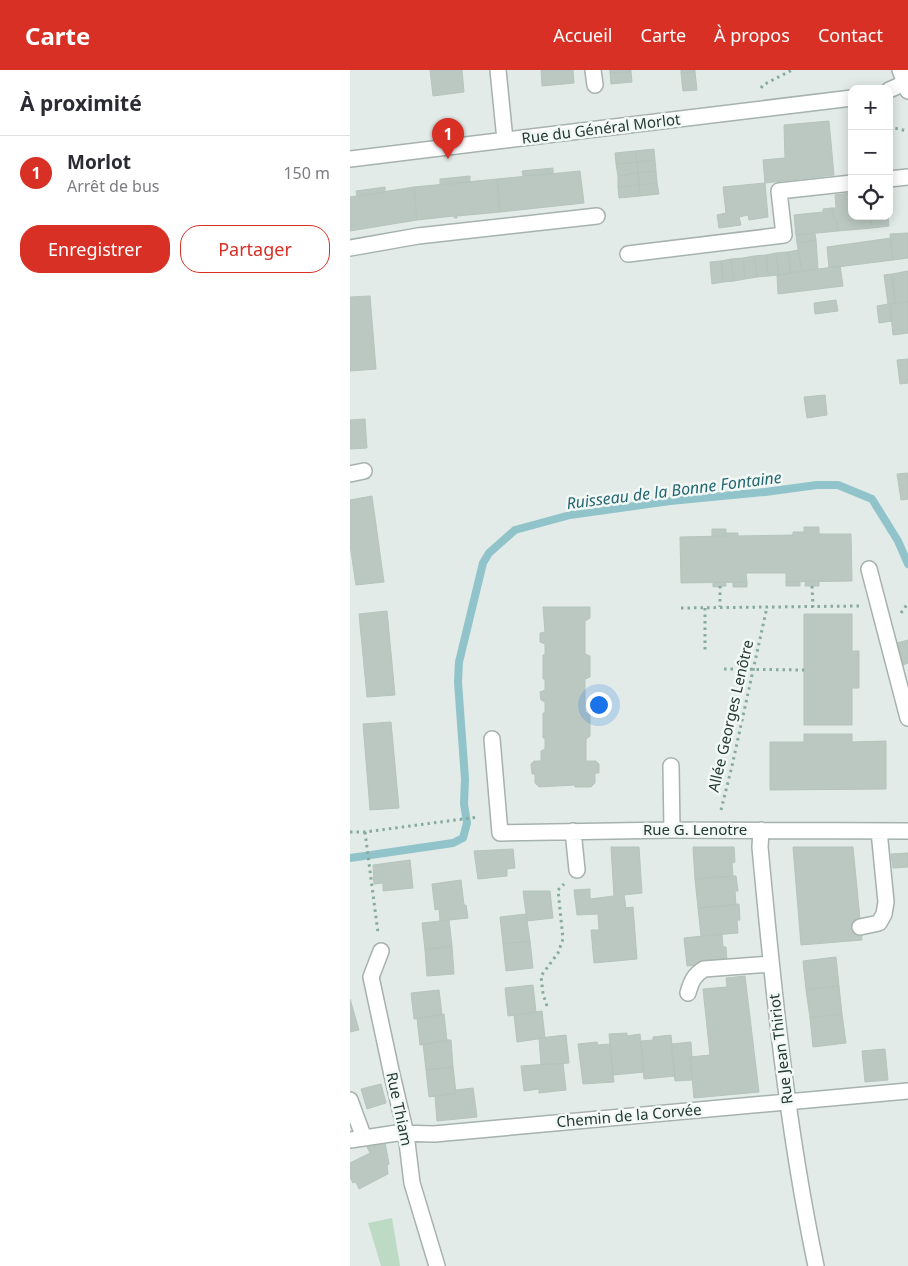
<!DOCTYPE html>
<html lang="fr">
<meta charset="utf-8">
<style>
:root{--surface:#fff;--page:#f2f2f3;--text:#2b2b33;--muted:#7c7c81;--line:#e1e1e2;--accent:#d93025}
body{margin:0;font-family:"Noto Sans",sans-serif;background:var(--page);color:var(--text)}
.controls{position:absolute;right:15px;top:15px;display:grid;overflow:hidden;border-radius:10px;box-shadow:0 2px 12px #0003}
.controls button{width:45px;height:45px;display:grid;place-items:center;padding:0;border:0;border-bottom:1px solid var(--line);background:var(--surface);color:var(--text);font:25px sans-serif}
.you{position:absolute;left:248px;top:634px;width:18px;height:18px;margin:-12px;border:4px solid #fff;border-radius:50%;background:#1a73e8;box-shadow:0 0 0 8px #1a73e833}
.badge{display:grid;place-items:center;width:32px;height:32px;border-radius:50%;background:var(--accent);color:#fff;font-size:16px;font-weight:700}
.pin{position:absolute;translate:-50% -41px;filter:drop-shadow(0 1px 2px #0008)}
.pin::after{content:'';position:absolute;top:26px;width:18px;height:15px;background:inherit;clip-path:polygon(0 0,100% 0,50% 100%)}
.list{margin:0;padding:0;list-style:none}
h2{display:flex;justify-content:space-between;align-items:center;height:65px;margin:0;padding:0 20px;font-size:21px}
h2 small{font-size:16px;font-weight:400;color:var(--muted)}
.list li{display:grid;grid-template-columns:32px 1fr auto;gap:15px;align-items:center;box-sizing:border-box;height:75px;padding:0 20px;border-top:1px solid var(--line)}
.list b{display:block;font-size:19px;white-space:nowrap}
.list p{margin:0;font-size:16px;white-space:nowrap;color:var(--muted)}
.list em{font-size:16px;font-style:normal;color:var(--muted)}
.actions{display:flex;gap:10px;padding:15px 20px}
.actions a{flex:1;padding:11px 0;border:1px solid var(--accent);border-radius:20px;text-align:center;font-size:18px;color:var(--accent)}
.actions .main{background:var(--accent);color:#fff}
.icon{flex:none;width:28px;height:28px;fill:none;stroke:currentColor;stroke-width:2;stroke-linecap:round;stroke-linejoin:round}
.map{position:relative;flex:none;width:558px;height:1196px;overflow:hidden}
header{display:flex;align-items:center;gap:30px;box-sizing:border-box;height:70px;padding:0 25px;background:var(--accent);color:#fff}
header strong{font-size:24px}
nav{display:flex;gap:28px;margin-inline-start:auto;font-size:18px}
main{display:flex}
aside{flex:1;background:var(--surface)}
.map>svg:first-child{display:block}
</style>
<header>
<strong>Carte</strong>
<nav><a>Accueil</a><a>Carte</a><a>À propos</a><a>Contact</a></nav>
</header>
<main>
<aside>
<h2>À proximité<small></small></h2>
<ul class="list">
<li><span class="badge">1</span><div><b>Morlot</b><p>Arrêt de bus</p></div><em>150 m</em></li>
</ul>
<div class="actions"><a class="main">Enregistrer</a><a>Partager</a></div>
</aside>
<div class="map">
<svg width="558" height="1196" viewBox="0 0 558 1196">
<rect width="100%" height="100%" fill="#e2ebe7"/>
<path fill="#bddac4" d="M 42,1148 L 50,1196 L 31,1196 L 18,1153 Z"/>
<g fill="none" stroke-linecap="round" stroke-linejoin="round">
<path stroke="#90c3ca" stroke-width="8" d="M 0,788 L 103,773 L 113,768 L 117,753 L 114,734 L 115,709 L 108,612 L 109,592 L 133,493 L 139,483 L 165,460 L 220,445 L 320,431 L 415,422 L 467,415 L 488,415 L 522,429 L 548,471 L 558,494"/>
</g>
<path fill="#bbc8c2" stroke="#b5c4bd" d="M 80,0 L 112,0 L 114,22 L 83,26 Z
M 191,0 L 223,0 L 224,13 L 192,16 Z
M 260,0 L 281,0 L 281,2 L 260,3 Z
M 331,0 L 345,0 L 345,2 L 331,3 Z
M 281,2 L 282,12 L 261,14 L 260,3 Z
M 345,2 L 347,20 L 333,21 L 331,3 Z
M 479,51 L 484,105 L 415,113 L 413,90 L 435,88 L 434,55 Z
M 304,79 L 305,90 L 287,92 L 285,81 Z
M 285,81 L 287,92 L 266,94 L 265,83 Z
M 305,90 L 306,101 L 288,103 L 287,92 Z
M 287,92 L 288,103 L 268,106 L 266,94 Z
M 203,98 L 203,104 L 173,106 L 172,101 Z
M 230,101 L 234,133 L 150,142 L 147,109 Z
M 306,101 L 307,113 L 289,115 L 288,103 Z
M 288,103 L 289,115 L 268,117 L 268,106 Z
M 120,106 L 120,112 L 90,115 L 90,109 Z
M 147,109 L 150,142 L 107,146 L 107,148 L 104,148 L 104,146 L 67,150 L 64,117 Z
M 307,113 L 309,124 L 290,126 L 289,115 Z
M 415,113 L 418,147 L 399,150 L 398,145 L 389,147 L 391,155 L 369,158 L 367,145 L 376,143 L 373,117 Z
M 289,115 L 290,126 L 269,128 L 268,117 Z
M 35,117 L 35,122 L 7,126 L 6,121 Z
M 64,117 L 67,150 L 0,161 L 0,127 Z
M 502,123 L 502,146 L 520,146 L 522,158 L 488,161 L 486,149 L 484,149 L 482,138 L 486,138 L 485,125 Z
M 482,138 L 484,149 L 486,149 L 488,161 L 446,165 L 444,145 L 473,142 L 473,139 Z
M 520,146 L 538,146 L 539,156 L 522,158 Z
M 558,163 L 558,188 L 543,190 L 540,164 Z
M 465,164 L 466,170 L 447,173 L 446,165 Z
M 541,168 L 543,190 L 479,198 L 477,177 Z
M 466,170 L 468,199 L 452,201 L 447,173 Z
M 448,180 L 452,201 L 441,203 L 438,182 Z
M 438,182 L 441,203 L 429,205 L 426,183 Z
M 426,183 L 429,205 L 418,206 L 416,185 Z
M 416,185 L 418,206 L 407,207 L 404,186 Z
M 404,186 L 407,207 L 395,209 L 393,188 Z
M 393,188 L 395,209 L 384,211 L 381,189 Z
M 381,189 L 384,211 L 373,212 L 371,191 Z
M 371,191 L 373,212 L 362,214 L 360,192 Z
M 490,196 L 493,216 L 428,224 L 427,205 Z
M 558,201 L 558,232 L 545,233 L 542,204 Z
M 542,204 L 545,233 L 538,234 L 534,205 Z
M 20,226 L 26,299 L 0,301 L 0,227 Z
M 486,230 L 488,241 L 465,244 L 464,233 Z
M 558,232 L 558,263 L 543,265 L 540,234 Z
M 538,234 L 540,234 L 542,251 L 529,253 L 527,236 Z
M 558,289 L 558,313 L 550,314 L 547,290 Z
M 475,325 L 477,345 L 457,348 L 454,327 Z
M 15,349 L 17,378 L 0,379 L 0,350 Z
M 558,403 L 558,429 L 551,430 L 547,404 Z
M 22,426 L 34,512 L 6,515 L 0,475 L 0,430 Z
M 454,457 L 469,457 L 469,464 L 501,464 L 502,511 L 436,512 L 436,503 L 396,503 L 397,512 L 331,513 L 330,467 L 376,466 L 376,463 L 388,463 L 388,466 L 443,465 L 443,462 L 454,462 Z
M 362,459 L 376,459 L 376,466 L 362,466 Z
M 456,511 L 469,511 L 469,516 L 455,516 Z
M 363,512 L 376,512 L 376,516 L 363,517 Z
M 383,512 L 397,512 L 397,517 L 383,517 Z
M 436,512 L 450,512 L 450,516 L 436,516 Z
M 193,537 L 240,537 L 240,548 L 235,551 L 235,584 L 240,586 L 240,607 L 235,609 L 235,642 L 240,645 L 240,666 L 236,669 L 236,691 L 246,691 L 249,694 L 249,703 L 245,703 L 245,713 L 241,717 L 225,717 L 225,715 L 189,717 L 185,713 L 185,704 L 182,704 L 181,694 L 184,691 L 191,691 L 191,681 L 195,679 L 195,668 L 193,668 L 193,643 L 195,643 L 195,632 L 191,630 L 190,622 L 195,620 L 195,609 L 193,609 L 193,585 L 195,585 L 195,574 L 190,572 L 190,563 L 195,562 Z
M 37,541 L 45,625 L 17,627 L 9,544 Z
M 454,544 L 502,544 L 502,581 L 509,581 L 509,618 L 502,618 L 502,655 L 454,655 Z
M 558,570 L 558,593 L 553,595 L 547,573 Z
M 41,652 L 49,738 L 20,740 L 13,654 Z
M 454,664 L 502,664 L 502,672 L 536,671 L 536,719 L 420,720 L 420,672 L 454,672 Z
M 261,777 L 289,777 L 292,823 L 274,825 L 276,838 L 283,837 L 287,889 L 244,893 L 241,860 L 249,860 L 248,844 L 227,845 L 224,820 L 240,819 L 240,829 L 264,826 Z
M 343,777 L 384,777 L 385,792 L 382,793 L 383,806 L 345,809 Z
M 443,777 L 503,777 L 512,870 L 451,875 Z
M 163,779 L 165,798 L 157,799 L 157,806 L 128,809 L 124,781 Z
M 558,783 L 558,797 L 543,798 L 541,784 Z
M 60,790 L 63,818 L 33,821 L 33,813 L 24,814 L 23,795 Z
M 383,806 L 386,806 L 388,821 L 385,821 L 386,835 L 348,838 L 345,809 Z
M 111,810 L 114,835 L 116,835 L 118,848 L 90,851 L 89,839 L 85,840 L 82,814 Z
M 173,821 L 200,821 L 203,848 L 177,851 Z
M 389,834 L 390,850 L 387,850 L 388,863 L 351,866 L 348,838 Z
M 176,844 L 180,871 L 153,874 L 150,847 Z
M 99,850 L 102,876 L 75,880 L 72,853 Z
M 372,864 L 373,877 L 376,877 L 377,892 L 337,896 L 334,868 Z
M 180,871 L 183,898 L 156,901 L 153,874 Z
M 102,876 L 104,904 L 77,906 L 75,880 Z
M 486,887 L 489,916 L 456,920 L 453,891 Z
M 395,906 L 409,1022 L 344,1028 L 340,987 L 360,985 L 353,919 L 377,917 L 376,908 Z
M 183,915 L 186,942 L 158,946 L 155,918 Z
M 489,916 L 492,944 L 460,948 L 456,920 Z
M 89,920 L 92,945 L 64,949 L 61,923 Z
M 0,929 L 9,960 L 0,962 Z
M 192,941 L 195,968 L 167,972 L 164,945 Z
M 94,944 L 97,971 L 70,975 L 67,948 Z
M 492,944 L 496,973 L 463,977 L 460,948 Z
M 277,963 L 277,966 L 290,964 L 294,1002 L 263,1005 L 259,964 Z
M 216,965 L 219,993 L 191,995 L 189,968 Z
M 321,965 L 325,1006 L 294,1009 L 291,971 L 303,970 L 303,967 Z
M 97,970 L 101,970 L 103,997 L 76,1000 L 73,974 Z
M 247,972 L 248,975 L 260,974 L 264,1012 L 233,1014 L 228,974 Z
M 341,972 L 342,987 L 340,987 L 342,1010 L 325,1011 L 321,974 Z
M 535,979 L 538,1010 L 515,1012 L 512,981 Z
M 213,993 L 216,1020 L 189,1023 L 189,1019 L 174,1021 L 171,996 Z
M 103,997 L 106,1023 L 79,1027 L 76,1000 Z
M 31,1014 L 36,1033 L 17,1039 L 11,1019 Z
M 123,1018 L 127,1047 L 87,1051 L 85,1026 L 106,1023 L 106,1020 Z
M 35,1072 L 39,1094 L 37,1095 L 38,1104 L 9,1119 L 6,1112 L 3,1113 L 0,1107 L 0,1093 L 20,1083 L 17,1077 Z"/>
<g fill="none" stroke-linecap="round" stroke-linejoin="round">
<g stroke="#a5b2ad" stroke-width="18">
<path id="minor" d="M 148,0 L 155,70
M 243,0 L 245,15
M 550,0 L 558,21
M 539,20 L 555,13
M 0,89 L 502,28
M 539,109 L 558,107
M 0,178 L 68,166 L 247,146
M 278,184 L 434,165 L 429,121 L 502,113
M 0,404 L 14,401
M 519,499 L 558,648
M 142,669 L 150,763 L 322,760 L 558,761
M 321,696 L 322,760
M 411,760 L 410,777 C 423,918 437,1058 466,1196
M 223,761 L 227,800
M 510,857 L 529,853 L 534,844 L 536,832 L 529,761
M 31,881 L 21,907 L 42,1005 L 56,1064 L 62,1113 L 87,1196
M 338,923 C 341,912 344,905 354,899 L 421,894
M 0,1030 L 14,1068
M 0,1070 L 47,1063 L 84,1064 L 558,1021"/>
</g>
<path stroke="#86ab9e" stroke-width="3" stroke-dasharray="2.5 4" stroke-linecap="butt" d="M 411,18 L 413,15 L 442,0
M 539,57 L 558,61
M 370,516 L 370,537
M 462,516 L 463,537
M 331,538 L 509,536
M 355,538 L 355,580
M 551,543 L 558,533
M 374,599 L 454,600
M 371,740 L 382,696 L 417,537
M 0,762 L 15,762 L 128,747
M 15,762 L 28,863
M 197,936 L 193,924 L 191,906 L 208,883 L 213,869 L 208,820 L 214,814"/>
<use href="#minor" stroke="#fff" stroke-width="15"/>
</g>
<g text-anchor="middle" stroke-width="5" stroke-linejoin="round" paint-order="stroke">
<g font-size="15" fill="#243a33" stroke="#f2f8f5">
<text transform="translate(251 59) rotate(-7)" y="5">Rue du Général Morlot</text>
<text transform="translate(381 646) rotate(-77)" y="5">Allée Georges Lenôtre</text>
<text x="345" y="765">Rue G. Lenotre</text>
<text transform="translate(431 979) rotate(-97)" y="5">Rue Jean Thiriot</text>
<text transform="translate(49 1039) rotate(78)" y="5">Rue Thiam</text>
<text transform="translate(279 1046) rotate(-5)" y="5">Chemin de la Corvée</text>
</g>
<g font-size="16" font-style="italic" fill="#246670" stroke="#f2f8f5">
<text transform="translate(324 420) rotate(-7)" y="6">Ruisseau de la Bonne Fontaine</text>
</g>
</g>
</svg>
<div class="controls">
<button>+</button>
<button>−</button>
<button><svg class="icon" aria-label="locate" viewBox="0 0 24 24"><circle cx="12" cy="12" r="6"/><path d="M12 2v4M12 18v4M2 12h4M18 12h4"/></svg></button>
</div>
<div class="you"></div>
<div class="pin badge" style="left:98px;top:89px">1</div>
</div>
</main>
